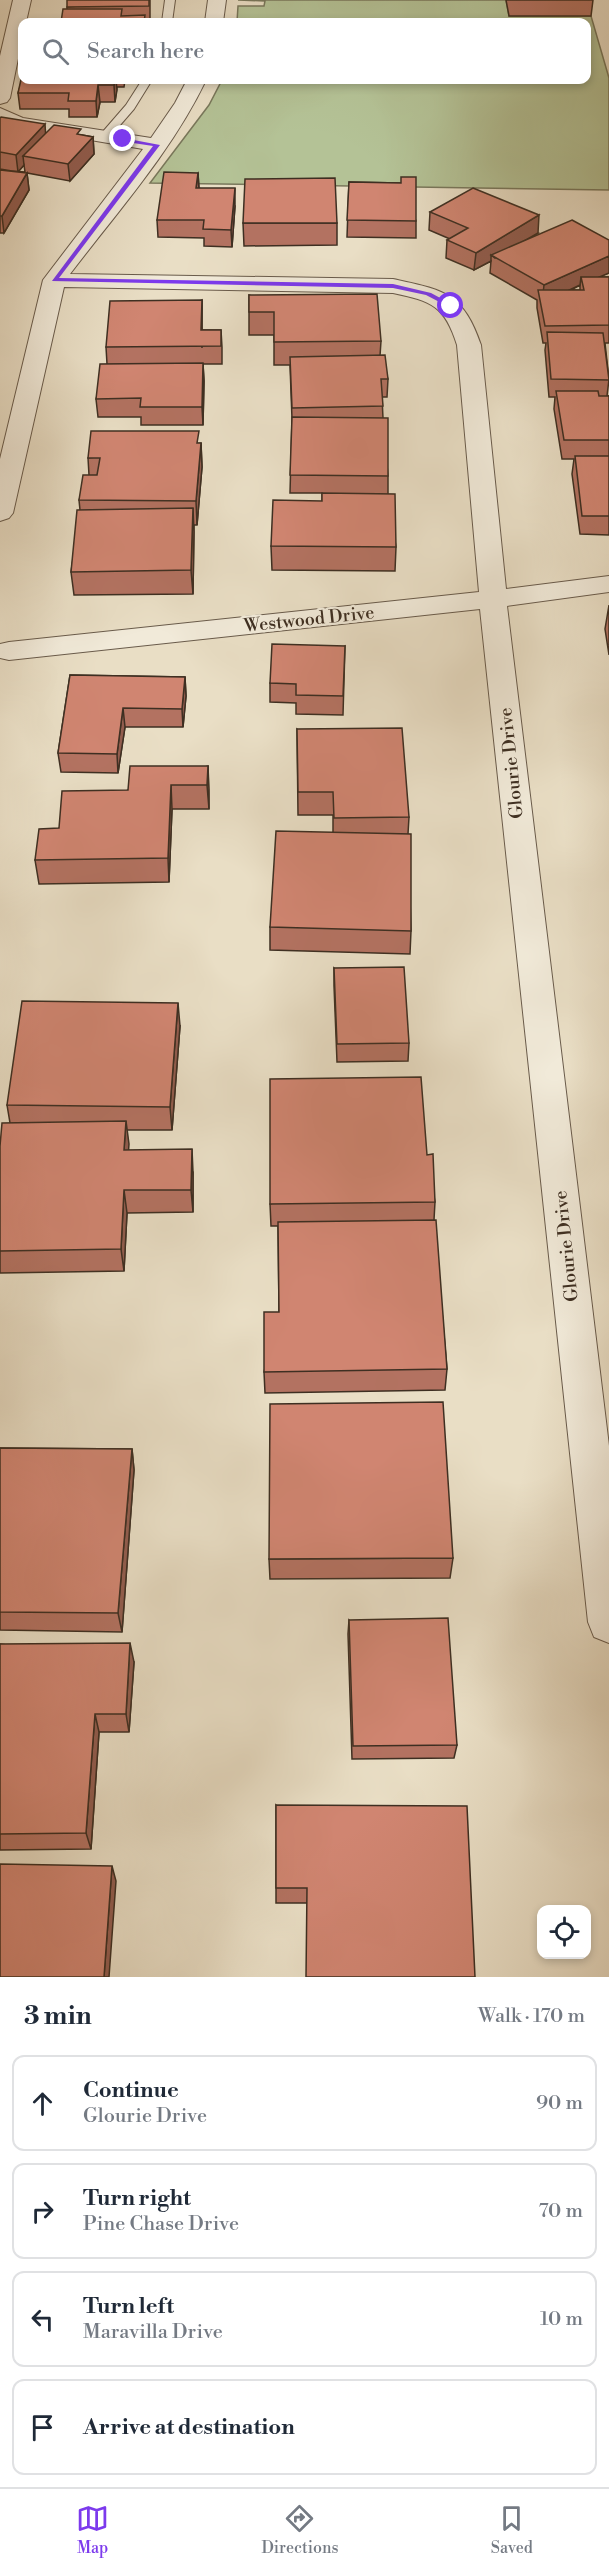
<!DOCTYPE html>
<meta charset="utf-8">
<style>
:root{--surface:#fff;--page:#f2f2f3;--text:#1f2937;--muted:#747a83;--line:#e0e1e3;--accent:#7c3aed}
body{margin:0;font-family:"Libre Bodoni",serif;background:var(--page);color:var(--text)}
.controls{position:absolute;right:18px;bottom:18px;display:grid;overflow:hidden;border-radius:12px;box-shadow:0 3px 9px #0003}
.controls button{width:54px;height:54px;display:grid;place-items:center;padding:0;border:0;border-bottom:2px solid var(--line);background:var(--surface);color:var(--text);font:30px sans-serif}
.stop{position:absolute;width:18px;height:18px;margin:-14px;border:4px solid #7c3aed;border-radius:50%;background:#fff}
.stop.end{background:#7c3aed;border-color:#fff;box-shadow:0 2px 6px #0008}
.list{margin:0;padding:0;list-style:none}
h2{display:flex;justify-content:space-between;align-items:center;height:78px;margin:0;padding:0 24px;font-size:26px}
h2 small{font-size:20px;font-weight:400;color:var(--muted)}
.list li{display:grid;grid-template-columns:39px 1fr auto;gap:18px;align-items:center;box-sizing:border-box;height:96px;margin:0 12px 12px;padding:0 12px;border:2px solid var(--line);border-radius:12px}
.list b{display:block;font-size:22px;white-space:nowrap}
.list p{margin:0;font-size:20px;white-space:nowrap;color:var(--muted)}
.list em{font-size:20px;font-style:normal;color:var(--muted)}
.icon{flex:none;width:33px;height:33px;fill:none;stroke:currentColor;stroke-width:2;stroke-linecap:round;stroke-linejoin:round}
.map{position:relative;flex:none;width:609px;height:1977px;overflow:hidden}
.search{position:absolute;background:var(--surface);box-shadow:0 3px 9px #0003;left:18px;right:18px;top:18px;height:66px;display:flex;align-items:center;gap:15px;box-sizing:border-box;padding:0 21px;border-radius:12px;color:var(--muted);font-size:22px}
.sheet{height:510px;background:var(--surface)}
nav{display:flex;justify-content:space-around;align-items:center;box-sizing:border-box;height:84px;border-top:2px solid var(--line);background:var(--surface);font-size:16px;color:var(--muted)}
nav a{display:grid;justify-items:center;gap:3px}
nav .on{color:var(--accent)}
.map>svg:first-child{display:block}
</style>
<div class="map">
<svg width="609" height="1977" viewBox="0 0 609 1977">
<rect width="100%" height="100%" fill="#e9dec5"/>
<filter id="stains"><feTurbulence type="fractalNoise" baseFrequency=".00333" numOctaves="4"/><feColorMatrix values="0 0 0 0 .2 0 0 0 0 .09 0 0 0 0 .02 0 0 0 .5 -.17"/></filter>
<radialGradient id="worn" r=".72"><stop offset=".6" stop-color="#630" stop-opacity="0"/><stop offset="1" stop-color="#630" stop-opacity=".3"/></radialGradient>
<path fill="#b4c296" stroke="#79785c" stroke-width="1.5" d="M 238,0 L 506,0 L 509,16 L 591,16 L 609,78 L 609,190 L 150,183 L 209,105 L 222,80 L 586,80 L 586,22 L 237,22 L 238,6 L 264,6 L 265,1 Z"/>
<g fill="none" stroke-linecap="round" stroke-linejoin="round">
<g stroke="#695b4b" stroke-width="2">
<path id="service" d="M 165,0 L 175,0 L 172,22 L 162,22 Z
M 142,80 L 152,80 L 134,109 L 108,139 L 100,139 L 100,135 L 126,105 Z"/>
</g>
<g stroke="#695b4b" stroke-width="2">
<path id="minor" d="M 13,0 L 31,0 L 26,22 L 22,22 L 22,39 L 10,98 L 7,102 L 0,104 L 0,56 Z
M 208,0 L 226,0 L 223,22 L 205,22 Z
M 187,80 L 206,80 C 172,151 118,211 70,274 L 393,279 C 443,290 463,292 481,345 L 506,589 L 609,576 L 609,592 L 507,606 L 609,1446 L 609,1643 L 594,1637 L 588,1622 L 480,609 L 9,660 L 0,658 L 0,644 L 9,642 L 479,592 L 457,345 C 445,306 432,301 393,293 L 64,287 L 13,513 L 9,518 L 0,521 L 0,459 L 43,280 L 143,149 L 3,125 L 0,123 L 0,108 L 23,118 L 151,138 L 175,103 Z"/>
</g>
<use href="#service" fill="#f1ead9" fill-rule="evenodd"/>
<use href="#minor" fill="#f1ead9" fill-rule="evenodd"/>
</g>
<path fill="#b37261" stroke="#3e2f22" stroke-width="1.5" fill-rule="evenodd" d="M 150,0 L 150,22 L 61,22 L 67,9 L 67,7 Z
M 506,0 L 593,0 L 591,16 L 509,16 Z
M 22,80 L 125,80 L 124,87 L 117,87 L 115,102 L 100,102 L 97,117 L 69,117 L 69,109 L 20,109 L 18,93 Z
M 0,118 L 46,133 L 82,135 L 93,137 L 94,154 L 70,181 L 27,173 L 29,190 L 4,233 L 0,233 L 0,170 L 25,172 L 24,165 L 18,172 L 0,169 Z
M 198,173 L 199,188 L 235,206 L 232,247 L 204,246 L 204,238 L 158,237 L 157,220 Z
M 349,182 L 401,183 L 416,221 L 416,238 L 347,237 Z
M 430,212 L 538,233 L 522,242 L 609,240 L 609,273 L 599,277 L 609,277 L 609,343 L 605,343 L 609,379 L 607,396 L 609,396 L 609,535 L 580,534 L 572,474 L 574,459 L 562,459 L 554,409 L 555,397 L 549,397 L 545,350 L 546,343 L 543,343 L 537,308 L 537,300 L 490,273 L 491,261 L 474,270 L 446,258 L 447,240 L 450,239 L 429,230 ZM 580,285 L 580,290 L 571,290 Z
M 243,223 L 337,223 L 337,245 L 244,246 Z
M 249,295 L 381,341 L 380,356 L 388,379 L 387,397 L 382,397 L 383,418 L 388,476 L 388,494 L 396,547 L 395,571 L 272,570 L 271,546 L 322,501 L 322,493 L 290,493 L 292,419 L 290,365 L 274,365 L 274,335 L 249,335 Z
M 202,300 L 202,330 L 221,330 L 222,347 L 222,364 L 203,364 L 204,381 L 203,425 L 141,425 L 141,417 L 98,417 L 96,399 L 107,364 L 106,347 Z
M 201,443 L 202,467 L 197,525 L 194,525 L 193,594 L 74,595 L 71,572 L 80,510 L 79,500 L 89,475 L 88,458 Z
M 609,605 L 609,655 L 605,629 Z
M 345,646 L 343,715 L 296,714 L 296,703 L 270,702 L 270,683 Z
M 70,675 L 185,677 L 186,696 L 183,727 L 125,727 L 118,773 L 61,772 L 58,753 Z
M 297,729 L 409,817 L 408,834 L 411,931 L 410,954 L 270,950 L 270,927 L 333,832 L 333,815 L 298,815 Z
M 208,766 L 209,809 L 172,809 L 169,882 L 39,884 L 35,860 L 59,828 L 128,790 Z
M 334,968 L 409,1043 L 408,1061 L 337,1062 L 334,986 Z
M 180,1026 L 172,1130 L 127,1130 L 128,1150 L 193,1172 L 193,1212 L 127,1213 L 124,1271 L 0,1273 L 0,1146 L 10,1123 L 7,1105 Z
M 427,1155 L 435,1202 L 434,1220 L 447,1369 L 445,1390 L 265,1393 L 264,1372 L 279,1312 L 278,1226 L 271,1226 L 270,1204 Z
M 0,1448 L 132,1449 L 134,1470 L 122,1632 L 0,1630 Z
M 453,1558 L 450,1578 L 270,1579 L 269,1559 Z
M 349,1620 L 457,1745 L 454,1758 L 352,1759 L 348,1634 Z
M 0,1644 L 134,1662 L 129,1732 L 99,1732 L 91,1849 L 0,1850 Z
M 276,1805 L 475,1977 L 307,1903 L 276,1903 Z"/>
<path fill="#925d4f" stroke="#3e2f22" stroke-width="1.5" d="M 115,80 L 116,80 L 117,90 L 115,102 L 114,85 Z
M 98,85 L 100,102 L 97,117 L 96,101 Z
M 45,124 L 46,140 L 23,156 L 24,165 L 18,172 L 16,155 Z
M 93,137 L 94,154 L 70,181 L 68,164 Z
M 27,173 L 29,190 L 4,233 L 2,216 Z
M 198,173 L 199,190 L 196,188 Z
M 235,188 L 235,206 L 232,247 L 231,230 Z
M 539,215 L 538,233 L 495,258 L 491,255 L 491,261 L 474,270 L 476,253 Z
M 609,256 L 609,273 L 583,284 L 581,277 L 580,285 L 542,303 L 544,285 Z
M 202,300 L 202,348 L 201,330 Z
M 203,363 L 204,381 L 203,425 L 202,407 Z
M 201,443 L 202,467 L 197,525 L 196,501 Z
M 193,508 L 194,532 L 193,594 L 191,570 Z
M 185,677 L 186,696 L 183,727 L 182,709 Z
M 123,708 L 125,727 L 118,773 L 117,754 Z
M 208,766 L 209,790 L 209,809 L 207,785 Z
M 171,785 L 172,809 L 169,882 L 168,858 Z
M 178,1003 L 180,1026 L 172,1130 L 170,1107 Z
M 126,1121 L 129,1144 L 127,1173 L 124,1150 Z
M 192,1149 L 193,1172 L 193,1212 L 191,1190 Z
M 124,1190 L 127,1213 L 124,1271 L 121,1249 Z
M 132,1449 L 134,1470 L 122,1632 L 118,1613 Z
M 130,1643 L 134,1662 L 129,1732 L 126,1714 Z
M 95,1714 L 99,1732 L 91,1849 L 86,1833 Z
M 112,1866 L 116,1881 L 109,1977 L 104,1977 Z"/>
<path fill="#d08571" stroke="#3e2f22" stroke-width="1.5" d="M 67,0 L 149,0 L 149,6 L 67,7 Z
M 63,9 L 122,9 L 121,16 L 145,15 L 144,22 L 61,22 Z
M 22,75 L 22,80 L 115,80 L 114,85 L 98,85 L 96,101 L 68,101 L 69,93 L 18,93 Z
M 1,117 L 45,124 L 16,155 L 0,152 L 0,118 Z
M 54,125 L 81,129 L 77,134 L 93,137 L 68,164 L 23,156 Z
M 0,170 L 27,173 L 2,216 L 0,216 Z
M 164,172 L 198,173 L 196,188 L 235,188 L 231,230 L 203,229 L 204,220 L 157,220 Z
M 401,177 L 416,177 L 416,221 L 347,220 L 349,182 L 401,183 Z
M 335,178 L 337,223 L 243,223 L 245,179 Z
M 473,188 L 539,215 L 476,253 L 447,240 L 468,228 L 430,212 Z
M 572,220 L 609,240 L 609,256 L 544,285 L 491,255 Z
M 581,277 L 609,277 L 609,325 L 545,326 L 538,290 L 584,290 Z
M 377,294 L 381,341 L 274,342 L 274,312 L 249,312 L 249,295 Z
M 202,300 L 201,330 L 221,330 L 221,346 L 106,347 L 110,301 Z
M 547,332 L 603,333 L 609,380 L 551,379 Z
M 385,355 L 388,379 L 381,379 L 383,406 L 292,408 L 290,357 Z
M 203,363 L 202,407 L 140,407 L 141,398 L 96,399 L 100,364 Z
M 556,391 L 598,391 L 599,396 L 609,396 L 609,440 L 564,440 Z
M 292,417 L 388,418 L 388,476 L 290,475 Z
M 91,431 L 199,431 L 197,443 L 201,443 L 196,501 L 79,500 L 83,475 L 97,475 L 100,458 L 88,458 Z
M 575,456 L 609,456 L 609,516 L 582,516 Z
M 322,493 L 395,494 L 396,547 L 271,546 L 273,500 L 322,501 Z
M 193,508 L 191,570 L 71,572 L 77,510 Z
M 272,644 L 345,646 L 343,696 L 296,695 L 296,684 L 270,683 Z
M 70,675 L 185,677 L 182,709 L 123,708 L 117,754 L 58,753 Z
M 402,728 L 409,817 L 334,818 L 333,792 L 298,792 L 297,729 Z
M 130,766 L 208,766 L 207,785 L 171,785 L 168,858 L 35,860 L 39,829 L 59,828 L 62,791 L 128,790 Z
M 276,831 L 411,834 L 411,931 L 270,927 Z
M 404,967 L 409,1043 L 337,1044 L 334,968 Z
M 22,1001 L 178,1003 L 170,1107 L 7,1105 Z
M 421,1077 L 427,1155 L 433,1154 L 435,1202 L 270,1204 L 270,1079 Z
M 126,1121 L 124,1150 L 192,1149 L 191,1190 L 124,1190 L 121,1249 L 0,1251 L 0,1146 L 2,1123 Z
M 436,1220 L 447,1369 L 264,1372 L 264,1312 L 279,1312 L 278,1222 Z
M 443,1402 L 453,1558 L 269,1559 L 270,1404 Z
M 0,1448 L 132,1449 L 118,1613 L 0,1612 Z
M 448,1618 L 457,1745 L 353,1746 L 349,1620 Z
M 130,1643 L 126,1714 L 95,1714 L 86,1833 L 0,1834 L 0,1644 Z
M 276,1805 L 467,1806 L 475,1977 L 306,1977 L 307,1888 L 276,1888 Z
M 0,1864 L 112,1866 L 104,1977 L 0,1977 Z"/>
<path fill="#7c3aed" d="M 123,138 L 160,145 L 59,278 L 393,284 L 431,293 L 455,306 L 449,307 L 426,295 L 393,288 L 52,281 L 153,146 L 120,141 Z"/>
<g text-anchor="middle" stroke-width="4.5" stroke-linejoin="round" paint-order="stroke">
<g font-size="18" fill="#3e2f22" stroke="#f1ead9">
<text transform="translate(309 619) rotate(-6)" y="6">Westwood Drive</text>
<text transform="translate(511 763) rotate(-96)" y="6">Glourie Drive</text>
<text transform="translate(566 1246) rotate(-96)" y="6">Glourie Drive</text>
</g>
</g>
<rect width="100%" height="100%" filter="url(#stains)"/>
<rect width="100%" height="100%" fill="url(#worn)"/>
</svg>
<div class="controls">
<button><svg class="icon" aria-label="locate" viewBox="0 0 24 24"><circle cx="12" cy="12" r="6"/><path d="M12 2v4M12 18v4M2 12h4M18 12h4"/></svg></button>
</div>
<div class="stop" style="left:451px;top:306px"></div>
<div class="stop end" style="left:123px;top:139px"></div>
<div class="search"><svg class="icon" aria-label="search" viewBox="0 0 24 24"><circle cx="10" cy="10" r="6"/><path d="M15 15l6 6"/></svg>Search here</div>
</div>
<section class="sheet">
<h2>3 min<small>Walk · 170 m</small></h2>
<ul class="list">
<li><svg class="icon" aria-label="ahead" viewBox="0 0 24 24"><path d="M12 20V5M6 11l6-6 6 6"/></svg><div><b>Continue</b><p>Glourie Drive</p></div><em>90 m</em></li>
<li><svg class="icon" aria-label="right" viewBox="0 0 24 24"><path d="M7 20v-9h11M14 6l5 5-5 5"/></svg><div><b>Turn right</b><p>Pine Chase Drive</p></div><em>70 m</em></li>
<li><svg class="icon" aria-label="left" viewBox="0 0 24 24"><path d="M17 20v-9H6M10 6l-5 5 5 5"/></svg><div><b>Turn left</b><p>Maravilla Drive</p></div><em>10 m</em></li>
<li><svg class="icon" aria-label="arrive" viewBox="0 0 24 24"><path d="M6 21V4h12l-3 4 3 4H6"/></svg><div><b>Arrive at destination</b></div></li>
</ul>
</section>
<nav>
<a class="on"><svg class="icon" aria-label="map" viewBox="0 0 24 24"><path d="M3 6l6-2 6 2 6-2v14l-6 2-6-2-6 2zM9 4v14M15 6v14"/></svg>Map</a>
<a><svg class="icon" aria-label="directions" viewBox="0 0 24 24"><path d="M12 3l9 9-9 9-9-9zM9 14v-3h6M13 9l2 2-2 2"/></svg>Directions</a>
<a><svg class="icon" aria-label="saved" viewBox="0 0 24 24"><path d="M7 4h10v16l-5-4-5 4z"/></svg>Saved</a>
</nav>
